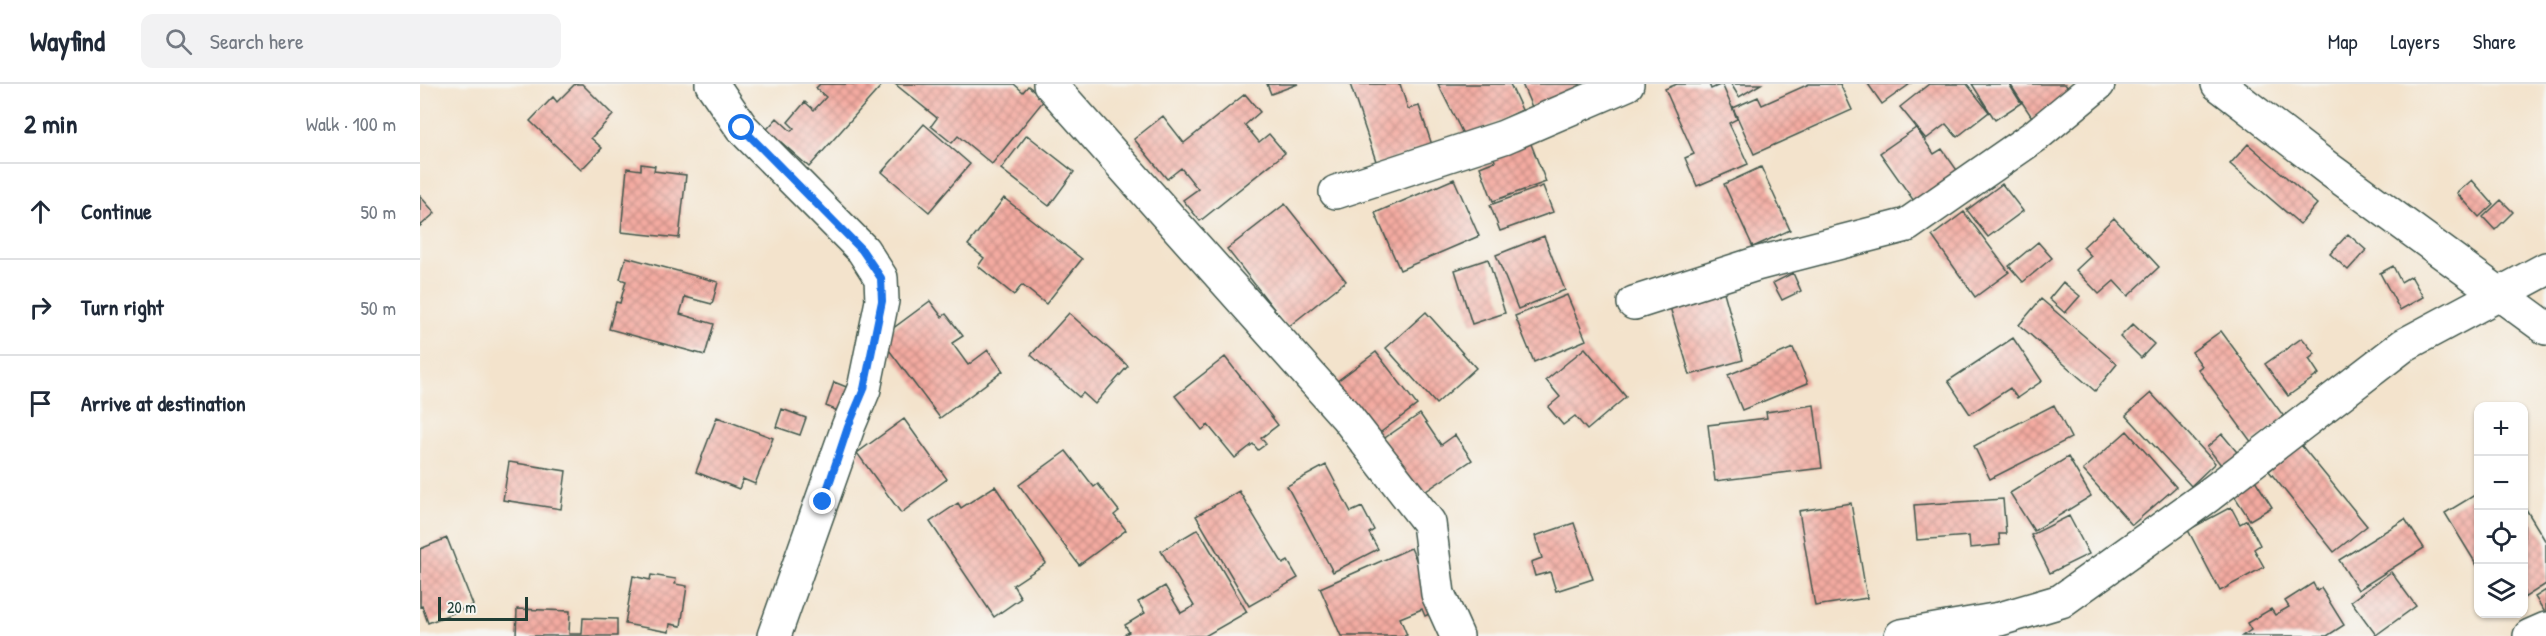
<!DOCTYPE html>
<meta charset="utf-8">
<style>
:root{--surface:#fff;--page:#f2f2f3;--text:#1f2937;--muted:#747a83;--line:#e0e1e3}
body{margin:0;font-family:"Patrick Hand",sans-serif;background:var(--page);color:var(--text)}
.controls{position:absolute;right:18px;bottom:18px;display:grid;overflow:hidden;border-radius:12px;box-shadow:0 2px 4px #0004}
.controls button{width:54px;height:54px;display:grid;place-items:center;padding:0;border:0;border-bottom:2px solid var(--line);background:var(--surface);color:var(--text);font:30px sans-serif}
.scale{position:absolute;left:18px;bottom:15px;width:90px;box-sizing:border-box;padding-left:6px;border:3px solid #1f3d34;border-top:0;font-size:16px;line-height:21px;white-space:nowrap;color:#1f3d34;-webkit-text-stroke:4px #f6f6f2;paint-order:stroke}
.stop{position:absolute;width:18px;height:18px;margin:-14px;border:4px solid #1a73e8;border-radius:50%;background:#fff}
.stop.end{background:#1a73e8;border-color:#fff;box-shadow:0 2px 6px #0008}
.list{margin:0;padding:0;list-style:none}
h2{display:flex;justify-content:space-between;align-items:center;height:78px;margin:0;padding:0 24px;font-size:26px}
h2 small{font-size:20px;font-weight:400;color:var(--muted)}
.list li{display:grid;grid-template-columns:39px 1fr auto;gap:18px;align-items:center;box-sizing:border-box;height:96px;padding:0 24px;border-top:2px solid var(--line)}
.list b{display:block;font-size:22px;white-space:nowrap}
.list em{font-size:20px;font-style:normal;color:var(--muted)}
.icon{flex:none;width:33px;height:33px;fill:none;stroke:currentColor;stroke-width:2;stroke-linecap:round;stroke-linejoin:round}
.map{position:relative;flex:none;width:2126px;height:552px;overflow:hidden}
header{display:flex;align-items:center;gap:36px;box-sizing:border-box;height:84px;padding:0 30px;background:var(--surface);border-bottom:2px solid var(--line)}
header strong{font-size:28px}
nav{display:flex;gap:33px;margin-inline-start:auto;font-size:21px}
.search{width:420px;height:54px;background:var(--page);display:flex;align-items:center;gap:15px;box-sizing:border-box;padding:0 21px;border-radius:12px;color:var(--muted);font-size:22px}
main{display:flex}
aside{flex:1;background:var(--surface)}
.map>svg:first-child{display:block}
</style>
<header>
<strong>Wayfind</strong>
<div class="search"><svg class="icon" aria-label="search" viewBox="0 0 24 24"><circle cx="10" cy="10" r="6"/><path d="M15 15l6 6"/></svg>Search here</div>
<nav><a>Map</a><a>Layers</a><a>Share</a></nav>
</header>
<main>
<aside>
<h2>2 min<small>Walk · 100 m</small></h2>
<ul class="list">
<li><svg class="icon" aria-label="ahead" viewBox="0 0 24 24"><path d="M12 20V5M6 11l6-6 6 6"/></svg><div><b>Continue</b></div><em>50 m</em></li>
<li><svg class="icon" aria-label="right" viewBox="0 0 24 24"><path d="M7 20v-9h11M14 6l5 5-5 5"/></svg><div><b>Turn right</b></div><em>50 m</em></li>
<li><svg class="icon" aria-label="arrive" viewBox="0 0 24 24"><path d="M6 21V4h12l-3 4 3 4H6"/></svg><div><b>Arrive at destination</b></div></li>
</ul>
</aside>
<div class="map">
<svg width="2126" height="552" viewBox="0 0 2126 552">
<defs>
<pattern id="building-cross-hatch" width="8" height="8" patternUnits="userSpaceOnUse" patternTransform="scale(1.5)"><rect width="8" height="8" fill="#f4aba1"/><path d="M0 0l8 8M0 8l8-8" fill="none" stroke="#c58c84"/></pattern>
</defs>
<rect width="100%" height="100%" fill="#f6f6f2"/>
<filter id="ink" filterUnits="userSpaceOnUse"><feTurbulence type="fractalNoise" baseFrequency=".0167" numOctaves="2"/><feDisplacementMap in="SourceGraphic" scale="12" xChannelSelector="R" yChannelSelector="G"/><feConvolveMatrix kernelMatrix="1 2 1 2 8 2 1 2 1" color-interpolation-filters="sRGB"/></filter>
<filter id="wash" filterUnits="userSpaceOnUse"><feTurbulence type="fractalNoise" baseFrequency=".008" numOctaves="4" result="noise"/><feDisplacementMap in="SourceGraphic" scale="24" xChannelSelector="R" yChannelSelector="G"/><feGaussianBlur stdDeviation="1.35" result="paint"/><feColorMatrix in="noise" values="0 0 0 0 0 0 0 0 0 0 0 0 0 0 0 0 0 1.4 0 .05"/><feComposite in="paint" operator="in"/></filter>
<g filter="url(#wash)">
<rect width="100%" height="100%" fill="#f3e3cc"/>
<g id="blocks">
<path fill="url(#building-cross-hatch)" d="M 155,0 L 162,0 L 193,31 L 171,54 L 182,64 L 161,86 L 110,37 L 133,13 L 137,18 Z
M 400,0 L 463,0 L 389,83 L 361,58 L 354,66 L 340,53 L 357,34 L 371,47 L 374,44 L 368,38 L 385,18 L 394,26 L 406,13 L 396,4 Z
M 475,0 L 594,0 L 603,8 L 608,2 L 625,15 L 572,80 L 538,52 L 532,59 L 511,42 L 517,34 Z
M 847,0 L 878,0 L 851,10 Z
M 930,0 L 980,0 L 988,25 L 999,22 L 1012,61 L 957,80 Z
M 1018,0 L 1090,0 L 1102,26 L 1045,54 Z
M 1102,0 L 1160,0 L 1161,3 L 1112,23 Z
M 1257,0 L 1289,0 L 1291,5 L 1302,0 L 1317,35 L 1309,39 L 1328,80 L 1277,102 L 1265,74 L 1274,70 L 1245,5 Z
M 1311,0 L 1341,0 L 1319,13 Z
M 1389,0 L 1420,0 L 1432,26 L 1334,70 L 1313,24 L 1338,13 L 1342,21 Z
M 1448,0 L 1490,0 L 1462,20 Z
M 1509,0 L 1547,0 L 1569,28 L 1537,53 L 1526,40 L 1506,55 L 1480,23 Z
M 1552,0 L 1589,0 L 1601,19 L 1575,36 Z
M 1590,0 L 1645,0 L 1656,16 L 1617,41 Z
M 825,10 L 840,28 L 825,41 L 839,58 L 849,50 L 865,69 L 780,137 L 763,116 L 778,105 L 761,84 L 747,95 L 714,55 L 743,32 L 764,59 Z
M 504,40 L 550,80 L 509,128 L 462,88 Z
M 1496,44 L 1514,70 L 1522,65 L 1539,89 L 1496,120 L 1460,69 Z
M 607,51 L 654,88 L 629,122 L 581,85 Z
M 1109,55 L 1126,98 L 1073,117 L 1060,83 L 1075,77 L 1072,69 Z
M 1828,60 L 1897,120 L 1880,140 L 1810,80 Z
M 221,80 L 235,82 L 234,87 L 266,91 L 259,154 L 201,148 L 207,84 L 221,86 Z
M 1341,83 L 1370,146 L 1333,163 L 1304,100 Z
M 1034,95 L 1059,152 L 980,186 L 955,129 Z
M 2052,96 L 2073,120 L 2059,133 L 2037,109 Z
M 1582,100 L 1603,127 L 1568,153 L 1547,126 Z
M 1123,102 L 1133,128 L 1080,147 L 1070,121 Z
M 0,112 L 15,129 L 0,142 Z
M 584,114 L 662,175 L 626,220 L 602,201 L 594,211 L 558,182 L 564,174 L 548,161 Z
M 2081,116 L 2093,128 L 2075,146 L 2063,133 Z
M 865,120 L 926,197 L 868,243 L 807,165 Z
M 1544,128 L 1589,188 L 1555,213 L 1512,152 Z
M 1694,134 L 1739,183 L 1708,212 L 1694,197 L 1679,210 L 1656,186 L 1671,172 L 1663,163 Z
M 1928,150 L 1946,166 L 1928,186 L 1910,170 Z
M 1124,152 L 1145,206 L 1098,225 L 1076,171 Z
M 1618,158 L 1632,174 L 1603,198 L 1589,182 Z
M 206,173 L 298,198 L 292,220 L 265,213 L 260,230 L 294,240 L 285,271 L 189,245 L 196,218 L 200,219 L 206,197 L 200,195 Z
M 1068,175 L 1085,229 L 1052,240 L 1035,186 Z
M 1973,182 L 1981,198 L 1991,192 L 2003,213 L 1980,226 L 1960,189 Z
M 1373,189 L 1381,207 L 1362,216 L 1353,199 Z
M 1643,198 L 1660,212 L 1645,229 L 1629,215 Z
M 1304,208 L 1323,276 L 1270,291 L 1250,223 Z
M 1147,211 L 1166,256 L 1114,278 L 1095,232 Z
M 1621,215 L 1697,280 L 1675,307 L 1599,241 Z
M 510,217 L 522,233 L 526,230 L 543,252 L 532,259 L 548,281 L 568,266 L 583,287 L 520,334 L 460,254 Z
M 1006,228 L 1056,284 L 1016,320 L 966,264 Z
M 649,229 L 708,282 L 675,320 L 663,309 L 659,313 L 611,271 Z
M 1713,240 L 1734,260 L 1721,274 L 1700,253 Z
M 1801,247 L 1865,334 L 1832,359 L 1778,285 L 1782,282 L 1772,268 Z
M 1593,254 L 1622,297 L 1597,314 L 1590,304 L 1550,330 L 1528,297 Z
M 1882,254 L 1895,270 L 1889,275 L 1899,290 L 1868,312 L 1845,280 Z
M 1165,264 L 1206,313 L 1167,346 L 1155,332 L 1143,341 L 1128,323 L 1140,313 L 1126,296 Z
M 1373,264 L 1388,299 L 1322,326 L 1308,291 Z
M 956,268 L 997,321 L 953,354 L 912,301 Z
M 805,273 L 858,341 L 841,354 L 846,360 L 838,366 L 833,360 L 815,374 L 788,341 L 782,346 L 755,312 Z
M 414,298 L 434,306 L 425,330 L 406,322 Z
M 1731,309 L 1795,379 L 1771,402 L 1706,331 Z
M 1394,321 L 1402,384 L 1295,397 L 1288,341 L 1347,334 L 1346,328 Z
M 1634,321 L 1651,354 L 1570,395 L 1554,362 Z
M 362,325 L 386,334 L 380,351 L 356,343 Z
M 1000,330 L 1021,361 L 1035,351 L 1052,376 L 997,413 L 959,358 Z
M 297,333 L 353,354 L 335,400 L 323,395 L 319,405 L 276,388 Z
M 484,335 L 527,395 L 481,429 L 437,369 Z
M 1707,347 L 1756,403 L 1712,441 L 1663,386 Z
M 1802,350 L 1821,373 L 1805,386 L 1787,363 Z
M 1881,361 L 1947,442 L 1914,468 L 1849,387 Z
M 646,367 L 674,403 L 678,400 L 699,427 L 694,431 L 706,446 L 659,481 L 599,401 Z
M 1648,373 L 1671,412 L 1614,447 L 1590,409 Z
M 89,378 L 146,387 L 141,425 L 83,416 Z
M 906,381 L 931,428 L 942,423 L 954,446 L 949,449 L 958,465 L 913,488 L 867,402 Z
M 1835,396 L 1852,423 L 1830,436 L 1813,410 Z
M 575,402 L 626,479 L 593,501 L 601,514 L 574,533 L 510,438 L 538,419 L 541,424 Z
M 819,407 L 863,480 L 868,477 L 878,494 L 829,522 L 776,432 Z
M 2058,409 L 2058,483 L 2025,429 Z
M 1583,415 L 1586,450 L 1579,450 L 1580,461 L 1550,464 L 1549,452 L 1497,456 L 1494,421 Z
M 1431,419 L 1447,514 L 1395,522 L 1379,427 Z
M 2104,422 L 2126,458 L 2126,500 L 2104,514 Z
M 1811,423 L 1820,440 L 1827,436 L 1840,461 L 1834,465 L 1844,483 L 1800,507 L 1768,446 Z
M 1649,432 L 1669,470 L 1630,489 L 1611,451 Z
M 1985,435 L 2004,464 L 1938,506 L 1919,476 Z
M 1154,439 L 1173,495 L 1136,507 L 1130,488 L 1115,492 L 1111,478 L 1122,474 L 1115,452 Z
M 778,445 L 827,528 L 785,552 L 702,552 L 709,548 L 705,541 L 725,529 L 718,518 L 745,502 L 761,529 L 774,522 L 741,467 Z
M 27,454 L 53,521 L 8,539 L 2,522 L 0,523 L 0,465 Z
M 991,464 L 1018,526 L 1005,532 L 1002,525 L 980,534 L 987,551 L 984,552 L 921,552 L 900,504 Z
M 1971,488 L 1996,522 L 1956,551 L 1931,517 Z
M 231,491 L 256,495 L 255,500 L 267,502 L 261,542 L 250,540 L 249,548 L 205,540 L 213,492 L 230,496 Z
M 1893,499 L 1897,507 L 1901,504 L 1924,541 L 1907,552 L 1822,552 L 1831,546 L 1827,539 L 1851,525 L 1855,531 L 1869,523 L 1865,517 Z
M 2126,506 L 2126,530 L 2115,513 Z
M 97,525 L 150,527 L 149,550 L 162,550 L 163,534 L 197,535 L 197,552 L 96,552 Z"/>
</g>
</g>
<g filter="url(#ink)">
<use href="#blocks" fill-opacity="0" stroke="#3f564b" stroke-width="1.5"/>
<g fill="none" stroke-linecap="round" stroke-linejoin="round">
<g stroke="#3f564b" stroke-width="36">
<path id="minor" d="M 292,0 L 322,44 L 443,166 L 461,194 L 462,217 L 444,305 L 428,343 L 354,552
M 630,0 L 926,332 L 1009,439 L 1018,510 L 1037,552
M 1798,0 L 1910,86 L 2126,244
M 916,108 L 1084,53 L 1207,0
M 1214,219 L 1336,180 L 1487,141 L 1615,52 L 1678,0
M 1481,552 L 1580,535 L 1641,517 L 1789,411 L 1984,261 L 2126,185
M 2110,552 L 2126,545"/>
</g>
<use href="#minor" stroke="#fff" stroke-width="33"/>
</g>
</g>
<g fill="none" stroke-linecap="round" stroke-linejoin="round" filter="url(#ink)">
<path stroke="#1a73e8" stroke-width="8" d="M 322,44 L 442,166 L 461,194 L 462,217 L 444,305 L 428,343 L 403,418"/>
</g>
</svg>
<div class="controls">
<button>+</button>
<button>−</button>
<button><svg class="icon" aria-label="locate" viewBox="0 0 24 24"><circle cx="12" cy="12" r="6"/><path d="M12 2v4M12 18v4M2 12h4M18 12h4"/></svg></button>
<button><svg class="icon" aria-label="layers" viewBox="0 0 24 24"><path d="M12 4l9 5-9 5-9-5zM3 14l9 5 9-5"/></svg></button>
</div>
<div class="scale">20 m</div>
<div class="stop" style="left:322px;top:44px"></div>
<div class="stop end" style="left:403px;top:418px"></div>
</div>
</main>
